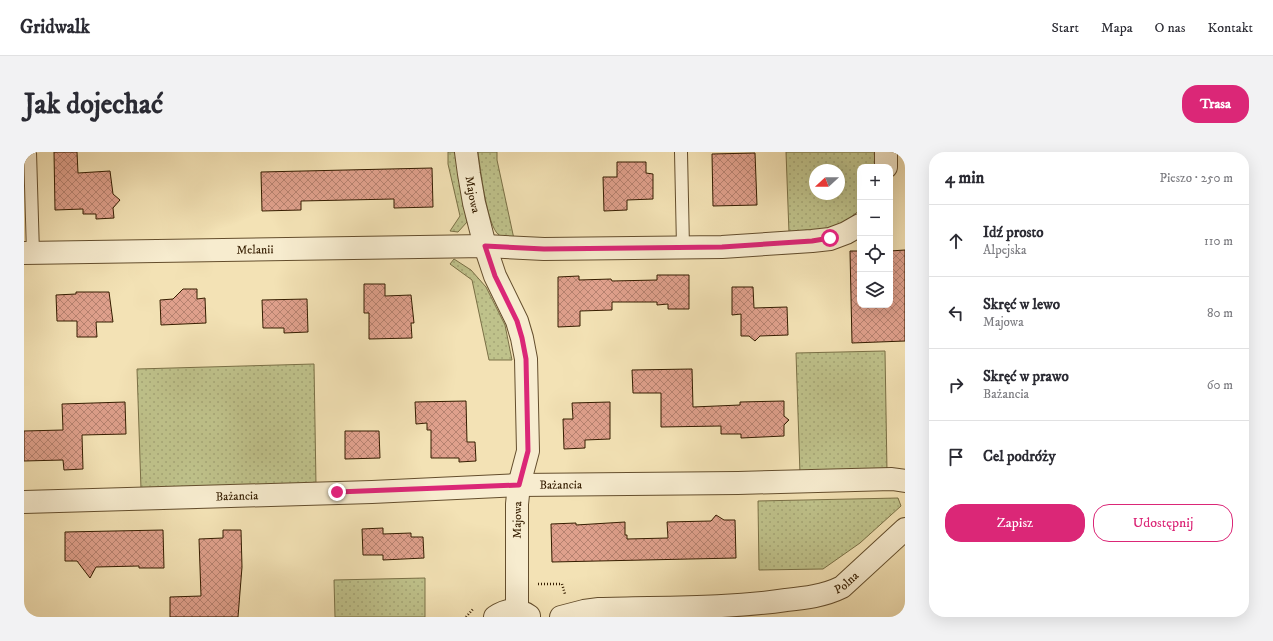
<!DOCTYPE html>
<html lang="pl">
<meta charset="utf-8">
<style>
:root{--surface:#fff;--page:#f2f2f3;--text:#2b2b33;--muted:#7c7c81;--line:#e1e1e2;--accent:#db2777}
body{margin:0;font-family:"IM FELL DW Pica",serif;background:var(--page);color:var(--text)}
.controls{position:absolute;right:12px;top:12px;display:grid;overflow:hidden;border-radius:8px;box-shadow:0 4px 16px #0002}
.controls button{width:36px;height:36px;display:grid;place-items:center;padding:0;border:0;border-bottom:1px solid var(--line);background:var(--surface);color:var(--text);font:20px sans-serif}
.compass{position:absolute;left:785px;top:12px;width:36px;height:36px;border-radius:50%;background:var(--surface);box-shadow:0 4px 16px #0002;rotate:249deg}
.stop{position:absolute;width:12px;height:12px;margin:-9px;border:3px solid #db2777;border-radius:50%;background:#fff}
.stop.end{background:#db2777;border-color:#fff;box-shadow:0 1px 4px #0008}
.list{margin:0;padding:0;list-style:none}
h2{display:flex;justify-content:space-between;align-items:center;height:52px;margin:0;padding:0 16px;font-size:17px}
h2 small{font-size:13px;font-weight:400;color:var(--muted)}
.list li{display:grid;grid-template-columns:26px 1fr auto;gap:12px;align-items:center;box-sizing:border-box;height:72px;padding:0 16px;border-top:1px solid var(--line)}
.list b{display:block;font-size:15px;white-space:nowrap}
.list p{margin:0;font-size:13px;white-space:nowrap;color:var(--muted)}
.list em{font-size:13px;font-style:normal;color:var(--muted)}
.actions{display:flex;gap:8px;padding:12px 16px}
.actions a{flex:1;padding:9px 0;border:1px solid var(--accent);border-radius:16px;text-align:center;font-size:14px;color:var(--accent)}
.actions .main{background:var(--accent);color:#fff}
.icon{flex:none;width:22px;height:22px;fill:none;stroke:currentColor;stroke-width:2;stroke-linecap:round;stroke-linejoin:round}
.map{position:relative;flex:none;width:881px;height:465px;overflow:hidden;border-radius:16px}
header{display:flex;align-items:center;gap:24px;box-sizing:border-box;height:56px;padding:0 20px;background:var(--surface);border-bottom:1px solid var(--line)}
header strong{font-size:19px}
nav{display:flex;gap:22px;margin-inline-start:auto;font-size:14px}
.intro{display:flex;align-items:center;justify-content:space-between;box-sizing:border-box;height:96px;padding:0 24px}
h1{margin:0;font-size:28px}
.button{padding:10px 18px;border-radius:16px;background:var(--accent);color:#fff;font-size:14px;font-weight:700}
main{display:flex;gap:24px;padding:0 24px}
aside{flex:1;background:var(--surface);border-radius:16px;box-shadow:0 4px 16px #0002}
.map>svg:first-child{display:block}
</style>
<header>
<strong>Gridwalk</strong>
<nav><a>Start</a><a>Mapa</a><a>O nas</a><a>Kontakt</a></nav>
</header>
<div class="intro"><h1>Jak dojechać</h1><a class="button">Trasa</a></div>
<main>
<div class="map">
<svg width="881" height="465" viewBox="0 0 881 465">
<defs>
<pattern id="green-dots" width="8" height="8" patternUnits="userSpaceOnUse"><rect width="8" height="8" fill="#bfc28b"/><path d="M2 2h.1M6 6h.1" fill="none" stroke="#a5a676" stroke-width="1.8" stroke-linecap="round"/></pattern>
<pattern id="building-cross-hatch" width="8" height="8" patternUnits="userSpaceOnUse"><rect width="8" height="8" fill="#dfa08c"/><path d="M0 0l8 8M0 8l8-8" fill="none" stroke="#b68270"/></pattern>
</defs>
<rect width="100%" height="100%" fill="#f3e2b5"/>
<filter id="stains"><feTurbulence type="fractalNoise" baseFrequency=".005" numOctaves="4"/><feColorMatrix values="0 0 0 0 .2 0 0 0 0 .09 0 0 0 0 .02 0 0 0 .5 -.17"/></filter>
<radialGradient id="worn" r=".72"><stop offset=".6" stop-color="#630" stop-opacity="0"/><stop offset="1" stop-color="#630" stop-opacity=".3"/></radialGradient>
<path fill="url(#green-dots)" stroke="#7a7046" fill-rule="evenodd" d="M 424,0 L 432,0 L 432,6 L 443,70 L 434,80 L 426,79 L 436,64 L 424,12 Z
M 454,0 L 473,0 L 473,8 L 490,87 C 485,86 479,86 475,83 C 463,75 456,15 454,0 Z
M 762,0 L 854,0 L 854,15 L 836,15 L 836,58 L 809,79 L 765,81 ZM 791,18 L 815,18 L 815,42 L 791,42 Z
M 430,107 L 447,118 L 462,135 L 481,173 L 488,208 L 465,208 L 448,128 L 426,112 Z
M 861,199 L 863,320 L 776,322 L 772,201 Z
M 290,212 L 292,333 L 117,337 L 113,217 Z
M 874,346 L 877,354 L 836,391 L 799,417 L 735,418 L 734,349 Z
M 401,426 L 401,465 L 311,465 L 310,428 Z"/>
<path fill="url(#building-cross-hatch)" stroke="#351d00" d="M 30,0 L 53,0 L 54,21 L 86,19 L 89,42 L 96,48 L 89,56 L 90,66 L 72,67 L 72,62 L 59,62 L 59,57 L 31,58 Z
M 731,1 L 733,53 L 689,54 L 688,2 Z
M 593,10 L 622,10 L 622,21 L 629,22 L 629,47 L 603,48 L 603,58 L 580,59 L 579,25 L 593,25 Z
M 408,16 L 409,55 L 370,56 L 370,47 L 277,49 L 277,58 L 238,59 L 237,20 Z
M 881,98 L 881,189 L 828,191 L 826,99 L 836,99 L 836,153 L 866,153 L 866,99 Z
M 633,123 L 665,123 L 665,157 L 644,157 L 644,152 L 633,153 L 633,150 L 588,150 L 588,158 L 556,159 L 556,174 L 534,175 L 534,125 L 555,124 L 555,128 L 587,127 L 588,129 L 633,128 Z
M 340,132 L 361,132 L 361,144 L 387,143 L 390,171 L 387,171 L 388,186 L 345,187 L 345,161 L 340,161 Z
M 708,135 L 729,135 L 730,156 L 763,155 L 764,183 L 736,184 L 731,189 L 725,184 L 717,184 L 717,162 L 708,163 Z
M 159,137 L 173,137 L 173,147 L 181,146 L 182,171 L 137,173 L 136,148 L 149,147 Z
M 52,140 L 85,140 L 89,170 L 72,170 L 73,185 L 53,185 L 53,169 L 33,169 L 32,143 L 52,142 Z
M 283,147 L 284,180 L 260,181 L 260,176 L 239,176 L 238,148 Z
M 668,217 L 669,255 L 716,253 L 716,250 L 760,249 L 760,264 L 765,268 L 760,273 L 760,284 L 717,286 L 717,282 L 697,282 L 697,274 L 637,275 L 637,241 L 609,241 L 608,218 Z
M 442,249 L 443,290 L 451,290 L 452,309 L 435,310 L 435,306 L 407,306 L 407,278 L 403,278 L 403,271 L 392,272 L 391,250 Z
M 101,250 L 102,282 L 58,283 L 59,317 L 40,318 L 39,308 L 0,309 L 0,279 L 39,278 L 38,252 Z
M 586,250 L 586,287 L 561,288 L 561,296 L 540,297 L 539,267 L 549,267 L 548,251 Z
M 321,279 L 355,279 L 356,306 L 321,307 Z
M 692,363 L 700,368 L 711,368 L 712,406 L 528,410 L 527,372 L 552,371 L 552,373 L 601,370 L 601,383 L 603,383 L 603,387 L 644,386 L 643,370 L 687,369 Z
M 359,376 L 359,382 L 387,381 L 387,385 L 399,385 L 400,406 L 359,408 L 359,403 L 339,403 L 338,377 Z
M 139,378 L 140,416 L 115,416 L 115,414 L 72,415 L 66,426 L 53,409 L 41,409 L 41,380 Z
M 199,378 L 217,378 L 218,415 L 214,465 L 146,465 L 146,445 L 177,444 L 175,387 L 199,386 Z"/>
<g fill="none" stroke-linecap="round" stroke-linejoin="round">
<g stroke="#644e2d" stroke-width="14">
<path id="service" d="M 6,0 L 9,101
M 657,0 L 659,95"/>
</g>
<g stroke="#644e2d" stroke-width="24">
<g id="minor">
<path id="s1" d="M 442,0 L 445,22 L 450,51 L 461,94 L 471,124 L 493,169 L 498,186 L 502,207 L 504,299 L 495,333 L 493,352 L 493,458"/>
<path d="M 862,0 L 862,15"/>
<path id="s2" d="M 0,101 L 461,94 L 520,97 L 698,95 L 788,89 L 806,87 L 822,81 L 836,73"/>
<path id="s3" d="M 0,350 L 348,340 L 495,333 L 714,331 L 868,327 L 881,329"/>
<path d="M 471,465 C 483,457 494,456 505,464"/>
<path id="s4" d="M 537,465 L 560,459 L 575,457 C 637,455 700,457 762,448 C 781,446 800,444 818,435 L 881,377"/>
</g>
</g>
<path stroke="#351d00" stroke-width="2.5" stroke-dasharray="1 2" stroke-linecap="butt" d="M 514,432 L 538,432 L 541,442
M 442,465 L 450,456"/>
<use href="#service" stroke="#f7eccf" stroke-width="12"/>
<use href="#minor" stroke="#f7eccf" stroke-width="22"/>
</g>
<g fill="none" stroke-linecap="round" stroke-linejoin="round">
<path stroke="#db2777" stroke-width="5" d="M 313,340 L 495,333 L 504,299 L 502,207 L 498,186 L 493,169 L 471,124 L 461,94 L 520,97 L 698,95 L 788,89 L 806,86"/>
</g>
<g text-anchor="middle" stroke-width="3.5" stroke-linejoin="round" paint-order="stroke">
<g font-size="12" fill="#351d00" stroke="#f7eccf">
<text dy="4" stroke="none"><textPath href="#s1" startOffset="43">Majowa</textPath></text>
<text dy="4" stroke="none"><textPath href="#s2" startOffset="231">Melanii</textPath></text>
<text dy="4" stroke="none"><textPath href="#s3" startOffset="537">Bażancia</textPath></text>
<text dy="4" stroke="none"><textPath href="#s3" startOffset="213">Bażancia</textPath></text>
<text transform="translate(493 368) rotate(-89)" y="4">Majowa</text>
<text dy="4" stroke="none"><textPath href="#s4" startOffset="290">Polna</textPath></text>
</g>
</g>
<rect width="100%" height="100%" filter="url(#stains)"/>
<rect width="100%" height="100%" fill="url(#worn)"/>
</svg>
<div class="controls">
<button>+</button>
<button>−</button>
<button><svg class="icon" aria-label="locate" viewBox="0 0 24 24"><circle cx="12" cy="12" r="6"/><path d="M12 2v4M12 18v4M2 12h4M18 12h4"/></svg></button>
<button><svg class="icon" aria-label="layers" viewBox="0 0 24 24"><path d="M12 4l9 5-9 5-9-5zM3 14l9 5 9-5"/></svg></button>
</div>
<svg class="compass" viewBox="-18 -18 36 36"><path d="M0-13l5 13h-10z" fill="#e53935"/><path d="M0 13l5-13h-10z" fill="#7c7c81"/></svg>
<div class="stop" style="left:806px;top:86px"></div>
<div class="stop end" style="left:313px;top:340px"></div>
</div>
<aside>
<h2>4 min<small>Pieszo · 250 m</small></h2>
<ul class="list">
<li><svg class="icon" aria-label="ahead" viewBox="0 0 24 24"><path d="M12 20V5M6 11l6-6 6 6"/></svg><div><b>Idź prosto</b><p>Alpejska</p></div><em>110 m</em></li>
<li><svg class="icon" aria-label="left" viewBox="0 0 24 24"><path d="M17 20v-9H6M10 6l-5 5 5 5"/></svg><div><b>Skręć w lewo</b><p>Majowa</p></div><em>80 m</em></li>
<li><svg class="icon" aria-label="right" viewBox="0 0 24 24"><path d="M7 20v-9h11M14 6l5 5-5 5"/></svg><div><b>Skręć w prawo</b><p>Bażancia</p></div><em>60 m</em></li>
<li><svg class="icon" aria-label="arrive" viewBox="0 0 24 24"><path d="M6 21V4h12l-3 4 3 4H6"/></svg><div><b>Cel podróży</b></div></li>
</ul>
<div class="actions"><a class="main">Zapisz</a><a>Udostępnij</a></div>
</aside>
</main>
